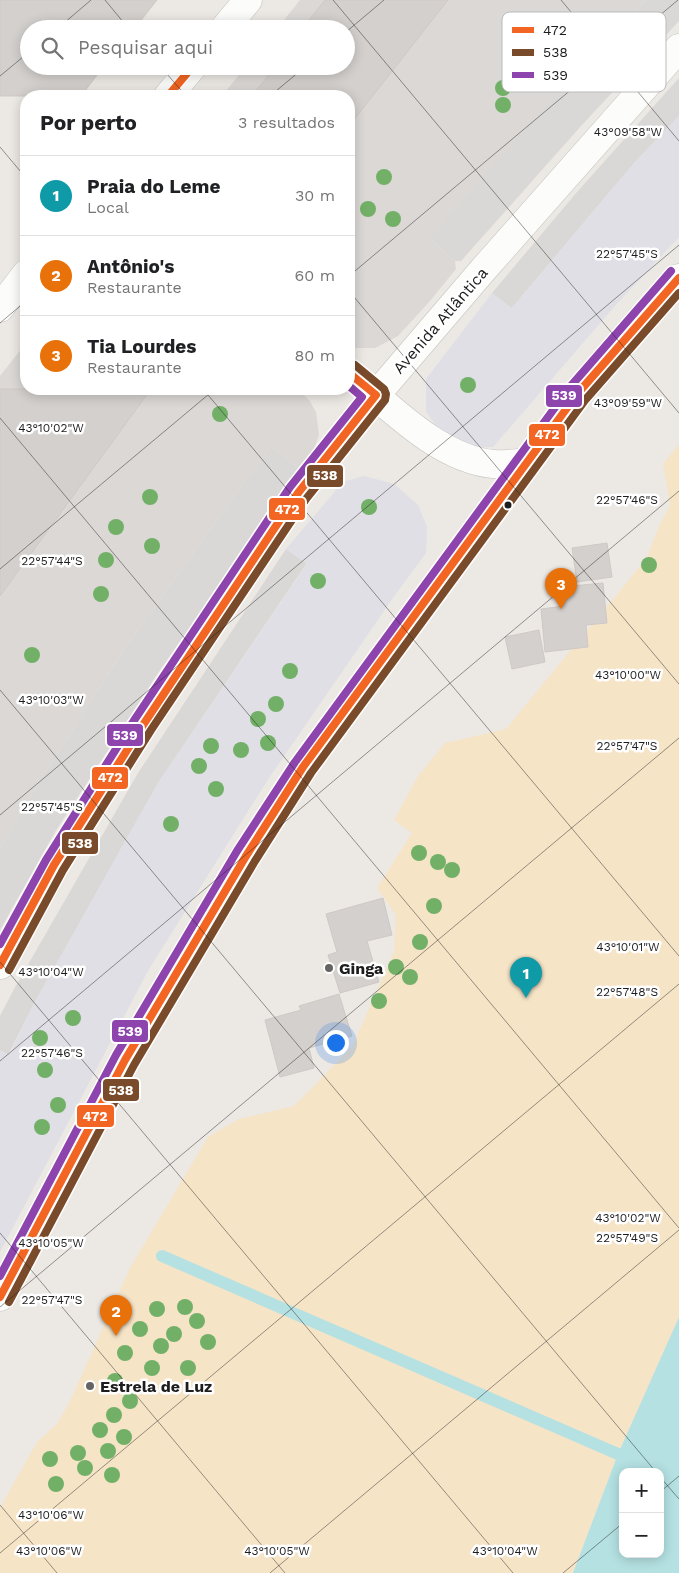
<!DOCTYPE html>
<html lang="pt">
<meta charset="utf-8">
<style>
:root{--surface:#fff;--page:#f2f2f2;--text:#202124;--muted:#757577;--line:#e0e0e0;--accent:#0b8043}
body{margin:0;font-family:"Work Sans",sans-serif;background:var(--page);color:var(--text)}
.controls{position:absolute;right:15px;bottom:15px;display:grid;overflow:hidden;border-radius:10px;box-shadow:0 2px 12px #0003}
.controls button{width:45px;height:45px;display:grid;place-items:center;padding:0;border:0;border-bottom:1px solid var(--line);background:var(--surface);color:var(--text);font:25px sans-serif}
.you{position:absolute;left:335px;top:1042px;width:18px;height:18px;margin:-12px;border:4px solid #fff;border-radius:50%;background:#1a73e8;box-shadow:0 0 0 8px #1a73e833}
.badge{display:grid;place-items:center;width:32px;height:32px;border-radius:50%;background:var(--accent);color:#fff;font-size:16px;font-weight:700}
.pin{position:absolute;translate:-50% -41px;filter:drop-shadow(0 1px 2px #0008)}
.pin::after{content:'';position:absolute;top:26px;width:18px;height:15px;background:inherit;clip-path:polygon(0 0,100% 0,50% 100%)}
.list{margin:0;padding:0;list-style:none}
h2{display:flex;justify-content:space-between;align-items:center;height:65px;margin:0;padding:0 20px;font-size:21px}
h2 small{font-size:16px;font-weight:400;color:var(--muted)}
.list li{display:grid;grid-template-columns:32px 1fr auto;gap:15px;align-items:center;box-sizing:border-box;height:80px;padding:0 20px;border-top:1px solid var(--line)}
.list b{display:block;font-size:19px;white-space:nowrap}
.list p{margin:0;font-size:16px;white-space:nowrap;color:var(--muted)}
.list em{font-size:16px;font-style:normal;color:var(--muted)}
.icon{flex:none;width:28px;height:28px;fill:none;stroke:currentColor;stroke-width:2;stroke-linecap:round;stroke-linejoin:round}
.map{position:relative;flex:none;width:679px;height:1573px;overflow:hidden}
.search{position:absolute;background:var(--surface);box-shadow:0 2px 12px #0003;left:20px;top:20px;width:335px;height:55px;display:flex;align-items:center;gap:12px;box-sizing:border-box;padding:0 18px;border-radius:28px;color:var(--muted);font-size:19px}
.panel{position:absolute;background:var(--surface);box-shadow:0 2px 12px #0003;left:20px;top:90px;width:335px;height:305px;border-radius:20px}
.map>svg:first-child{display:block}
</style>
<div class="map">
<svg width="679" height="1573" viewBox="0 0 679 1573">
<rect width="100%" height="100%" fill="#ece8e4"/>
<path fill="#dbd8d6" d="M 300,0 L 646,0 L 610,38 L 429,238 L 455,261 L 456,269 L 430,301 L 398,336 L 375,348 L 349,348 L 349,96 L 222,96 L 246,66 L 346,66 L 346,29 L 277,29 Z
M 26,343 L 26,389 L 297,389 L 309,400 L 316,412 L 319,435 L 313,452 L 300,469 L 271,447 L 240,488 L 126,647 L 39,782 L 0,849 L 0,376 Z"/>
<path fill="#dad8d6" d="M 646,0 L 679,0 L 679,21 L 581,126 L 461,261 L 455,261 L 429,238 L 550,102 Z
M 679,78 L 679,116 L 635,162 L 511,309 L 492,293 L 577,192 Z
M 271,447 L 300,469 L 158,673 L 55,832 L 0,930 L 0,849 L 39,782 L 126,647 L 240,488 Z
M 286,549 L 307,563 L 158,783 L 35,1002 L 8,1055 L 0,1050 L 0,1016 L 14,989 L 138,773 Z"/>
<path fill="#f6e4c7" d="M 679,444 L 679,1317 L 618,1454 L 573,1573 L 0,1573 L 0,1508 L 29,1456 L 38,1441 L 57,1424 L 70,1401 L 130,1268 L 208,1137 L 239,1119 L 294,1106 L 314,1086 L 353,1045 L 394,952 L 396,915 L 377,888 L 412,833 L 394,820 L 418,776 L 445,743 L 506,729 L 646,559 L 660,524 L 670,505 L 663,464 Z"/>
<path fill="#dfdfe5" d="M 679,116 L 679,237 L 614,307 L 493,447 L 468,447 L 442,435 L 426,411 L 426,379 L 492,293 L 512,308 L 635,162 Z
M 364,476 L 394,484 L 418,505 L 427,527 L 426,553 L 395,595 L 267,781 L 149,969 L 0,1252 L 0,1050 L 9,1055 L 35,1002 L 158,783 L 307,564 L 286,549 L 343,482 Z"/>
<path fill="#b5e1e2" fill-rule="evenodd" d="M 679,1317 L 679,1573 L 573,1573 L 618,1454 ZM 623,1472 L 660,1472 L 660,1554 L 623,1554 Z"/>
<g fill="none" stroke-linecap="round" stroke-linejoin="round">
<path stroke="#b5e1e2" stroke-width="12" d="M 162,1256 L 618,1454"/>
</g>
<path fill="#d4d0cd" stroke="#cfc9c5" d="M 0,0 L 157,0 L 134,29 L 29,29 L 29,66 L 104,66 L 81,96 L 0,96 Z
M 325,0 L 448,0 L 349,126 L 349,96 L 252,96 L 276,66 L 346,66 L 346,29 L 302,29 Z
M 0,389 L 151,389 L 0,596 Z
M 607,543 L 612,577 L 577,582 L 572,548 Z
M 603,583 L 607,623 L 586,625 L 588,647 L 545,652 L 541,609 L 564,606 L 562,587 Z
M 539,630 L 545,662 L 512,669 L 505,637 Z
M 383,898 L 392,935 L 367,941 L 379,982 L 340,993 L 328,955 L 337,952 L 326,914 Z
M 339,994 L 352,1036 L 309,1048 L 314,1068 L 280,1077 L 265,1020 L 301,1010 L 299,1006 Z"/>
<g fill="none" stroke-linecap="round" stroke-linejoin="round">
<g stroke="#c4c3c1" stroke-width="29">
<path id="minor" d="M 224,29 L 248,0
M 168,96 L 193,66
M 0,308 L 26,274
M 349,373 C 389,406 439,459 493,464 C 504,465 516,463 527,462"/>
</g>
<g stroke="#c4c3c1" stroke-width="29">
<path id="tertiary" d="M 0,965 L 54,865 L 143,725 L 298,493 L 376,395 L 482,271 L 679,48
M 0,1297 L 125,1060 L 246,856 L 303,767 L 578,393 L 679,278"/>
</g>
<use href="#minor" stroke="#fcfcfb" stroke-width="28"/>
<use href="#tertiary" stroke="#fcfcfb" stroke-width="28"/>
<g stroke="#fff" stroke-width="11">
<path id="bus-1" d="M 168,96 L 193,66
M 0,965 L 54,865 L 143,725 L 298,493 L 376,395 L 349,373
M 0,1297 L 125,1060 L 246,856 L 303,767 L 578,393 L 679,278"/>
</g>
<g stroke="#fff" stroke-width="11">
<path id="bus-2" d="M 9,970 L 63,870 L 151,730 L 306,499 L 385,400 L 386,394 L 384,389 L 355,365
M 9,1302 L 134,1065 L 255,861 L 311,773 L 586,399 L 679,293"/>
</g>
<g stroke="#fff" stroke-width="11">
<path id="bus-3" d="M 0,944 L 46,860 L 135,719 L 290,487 L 362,397 L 349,386
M 0,1276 L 116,1055 L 237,851 L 295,762 L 570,387 L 671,271"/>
</g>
<use href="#bus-1" stroke="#f26522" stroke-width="8"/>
<use href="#bus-2" stroke="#7a4b2a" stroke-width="8"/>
<use href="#bus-3" stroke="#8e44ad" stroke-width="8"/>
</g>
<g fill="#72b068">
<circle cx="503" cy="88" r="8"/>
<circle cx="503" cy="105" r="8"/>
<circle cx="384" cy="177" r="8"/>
<circle cx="368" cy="209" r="8"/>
<circle cx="393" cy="219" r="8"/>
<circle cx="468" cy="385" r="8"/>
<circle cx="220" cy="414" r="8"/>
<circle cx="150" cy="497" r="8"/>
<circle cx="369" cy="507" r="8"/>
<circle cx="116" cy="527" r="8"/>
<circle cx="152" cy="546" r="8"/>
<circle cx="106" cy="560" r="8"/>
<circle cx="649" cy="565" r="8"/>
<circle cx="318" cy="581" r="8"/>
<circle cx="101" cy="594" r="8"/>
<circle cx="32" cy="655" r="8"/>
<circle cx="290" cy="671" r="8"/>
<circle cx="276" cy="704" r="8"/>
<circle cx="258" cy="719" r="8"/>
<circle cx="268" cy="743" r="8"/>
<circle cx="211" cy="746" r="8"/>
<circle cx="241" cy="750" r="8"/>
<circle cx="199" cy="766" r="8"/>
<circle cx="216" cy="789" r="8"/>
<circle cx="171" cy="824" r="8"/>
<circle cx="419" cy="853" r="8"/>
<circle cx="438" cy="862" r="8"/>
<circle cx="452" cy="870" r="8"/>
<circle cx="434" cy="906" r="8"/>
<circle cx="420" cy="942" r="8"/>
<circle cx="396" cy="967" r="8"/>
<circle cx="410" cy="977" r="8"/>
<circle cx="379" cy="1001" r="8"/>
<circle cx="73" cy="1018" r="8"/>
<circle cx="40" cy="1038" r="8"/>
<circle cx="45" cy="1070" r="8"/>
<circle cx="58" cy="1105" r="8"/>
<circle cx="42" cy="1127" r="8"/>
<circle cx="185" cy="1307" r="8"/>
<circle cx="157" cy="1309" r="8"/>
<circle cx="197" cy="1321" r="8"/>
<circle cx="140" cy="1329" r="8"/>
<circle cx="174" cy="1334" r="8"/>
<circle cx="208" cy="1342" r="8"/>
<circle cx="161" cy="1346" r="8"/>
<circle cx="125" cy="1353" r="8"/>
<circle cx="152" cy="1368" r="8"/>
<circle cx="188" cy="1368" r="8"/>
<circle cx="115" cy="1381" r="8"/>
<circle cx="130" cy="1401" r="8"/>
<circle cx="114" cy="1415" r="8"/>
<circle cx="100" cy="1430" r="8"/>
<circle cx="124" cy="1437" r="8"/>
<circle cx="108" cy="1451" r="8"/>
<circle cx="78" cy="1453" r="8"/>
<circle cx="50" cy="1459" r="8"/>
<circle cx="85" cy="1468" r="8"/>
<circle cx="112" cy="1475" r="8"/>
<circle cx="56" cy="1484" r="8"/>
</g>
<path fill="none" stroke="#1d1d1d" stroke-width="1" stroke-opacity="0.45" d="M 105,0 L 129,29M 333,0 L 679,413M 561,0 L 679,141M 57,29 L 91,0M 346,32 L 384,0M 160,66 L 186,96M 0,76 L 29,52M 270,96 L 306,66M 0,147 L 26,178M 349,276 L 678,0M 349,291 L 679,684M 0,323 L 26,301M 203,389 L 679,956M 0,418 L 679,1228M 0,569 L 215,389M 0,690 L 656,1472M 0,815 L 679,245M 0,962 L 513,1573M 0,1061 L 679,491M 0,1233 L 285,1573M 0,1307 L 679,738M 660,1477 L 679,1499M 660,1492 L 679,1476M 0,1505 L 57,1573M 0,1553 L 679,984M 270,1573 L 679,1230M 563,1573 L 623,1523"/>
<circle fill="#1d1d1d" stroke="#fff" stroke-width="2" cx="508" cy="505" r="4.5"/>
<g fill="#656463" stroke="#fff" stroke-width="2">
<circle cx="329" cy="968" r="5"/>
<circle cx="90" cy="1386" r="5"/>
</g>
<g text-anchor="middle" stroke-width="5" stroke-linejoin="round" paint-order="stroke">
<g font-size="16" fill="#1d1d1d" stroke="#fff">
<text transform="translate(440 320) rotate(-49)" y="6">Avenida Atlântica</text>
</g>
<g font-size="16" font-weight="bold" fill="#1d1d1d" stroke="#fff" text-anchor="start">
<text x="339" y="974">Ginga</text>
<text x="100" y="1392">Estrela de Luz</text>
</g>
</g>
<rect x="502" y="12" width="164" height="80" rx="8" fill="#fff" stroke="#bbb" stroke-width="1"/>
<rect x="512" y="27" width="22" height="6" fill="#f26522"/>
<rect x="512" y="49" width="22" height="7" fill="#7a4b2a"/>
<rect x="512" y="72" width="22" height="6" fill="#8e44ad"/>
<g font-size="14" fill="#1d1d1d">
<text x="543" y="35">472</text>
<text x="543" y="57">538</text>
<text x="543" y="80">539</text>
</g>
<g font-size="12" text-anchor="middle" fill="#1d1d1d" stroke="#fff" stroke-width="5" stroke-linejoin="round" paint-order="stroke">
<text x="628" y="136">43°09'58"W</text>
<text x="627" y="258">22°57'45"S</text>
<text x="628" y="407">43°09'59"W</text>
<text x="51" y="432">43°10'02"W</text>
<text x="627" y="504">22°57'46"S</text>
<text x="52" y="565">22°57'44"S</text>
<text x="628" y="679">43°10'00"W</text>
<text x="51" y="704">43°10'03"W</text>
<text x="627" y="750">22°57'47"S</text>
<text x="52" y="811">22°57'45"S</text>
<text x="628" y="951">43°10'01"W</text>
<text x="51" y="976">43°10'04"W</text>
<text x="627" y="996">22°57'48"S</text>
<text x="52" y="1057">22°57'46"S</text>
<text x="628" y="1222">43°10'02"W</text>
<text x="627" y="1242">22°57'49"S</text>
<text x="51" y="1247">43°10'05"W</text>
<text x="52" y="1304">22°57'47"S</text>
<text x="51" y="1519">43°10'06"W</text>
<text x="49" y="1555">43°10'06"W</text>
<text x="277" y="1555">43°10'05"W</text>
<text x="505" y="1555">43°10'04"W</text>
</g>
<g stroke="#fff" stroke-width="2">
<rect x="545" y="384" width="38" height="24" rx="5" fill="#8e44ad"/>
<rect x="528" y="423" width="38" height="24" rx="5" fill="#f26522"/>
<rect x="306" y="464" width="38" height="24" rx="5" fill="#7a4b2a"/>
<rect x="268" y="497" width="38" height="24" rx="5" fill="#f26522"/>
<rect x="106" y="723" width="38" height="24" rx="5" fill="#8e44ad"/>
<rect x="91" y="766" width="38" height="24" rx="5" fill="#f26522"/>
<rect x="61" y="831" width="38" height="24" rx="5" fill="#7a4b2a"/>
<rect x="111" y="1019" width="38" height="24" rx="5" fill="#8e44ad"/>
<rect x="102" y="1078" width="38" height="24" rx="5" fill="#7a4b2a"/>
<rect x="76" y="1104" width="39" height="24" rx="5" fill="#f26522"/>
</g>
<g font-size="14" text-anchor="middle" font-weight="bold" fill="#fff">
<text x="564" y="400">539</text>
<text x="547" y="439">472</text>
<text x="325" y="480">538</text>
<text x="287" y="514">472</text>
<text x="125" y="740">539</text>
<text x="110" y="782">472</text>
<text x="80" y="848">538</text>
<text x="130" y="1036">539</text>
<text x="121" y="1095">538</text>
<text x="95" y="1121">472</text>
</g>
</svg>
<div class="controls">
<button>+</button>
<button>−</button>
</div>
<div class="you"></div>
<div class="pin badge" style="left:526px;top:998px;background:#0f9aa8">1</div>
<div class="pin badge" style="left:116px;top:1336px;background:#e8710a">2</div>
<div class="pin badge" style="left:561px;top:609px;background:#e8710a">3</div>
<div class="search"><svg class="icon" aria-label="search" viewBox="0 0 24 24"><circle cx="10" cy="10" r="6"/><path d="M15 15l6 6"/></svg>Pesquisar aqui</div>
<section class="panel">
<h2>Por perto<small>3 resultados</small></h2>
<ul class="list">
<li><span class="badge" style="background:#0f9aa8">1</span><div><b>Praia do Leme</b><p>Local</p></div><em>30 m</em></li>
<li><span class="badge" style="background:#e8710a">2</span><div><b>Antônio's</b><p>Restaurante</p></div><em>60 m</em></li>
<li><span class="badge" style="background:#e8710a">3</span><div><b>Tia Lourdes</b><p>Restaurante</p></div><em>80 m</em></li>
</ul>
</section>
</div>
